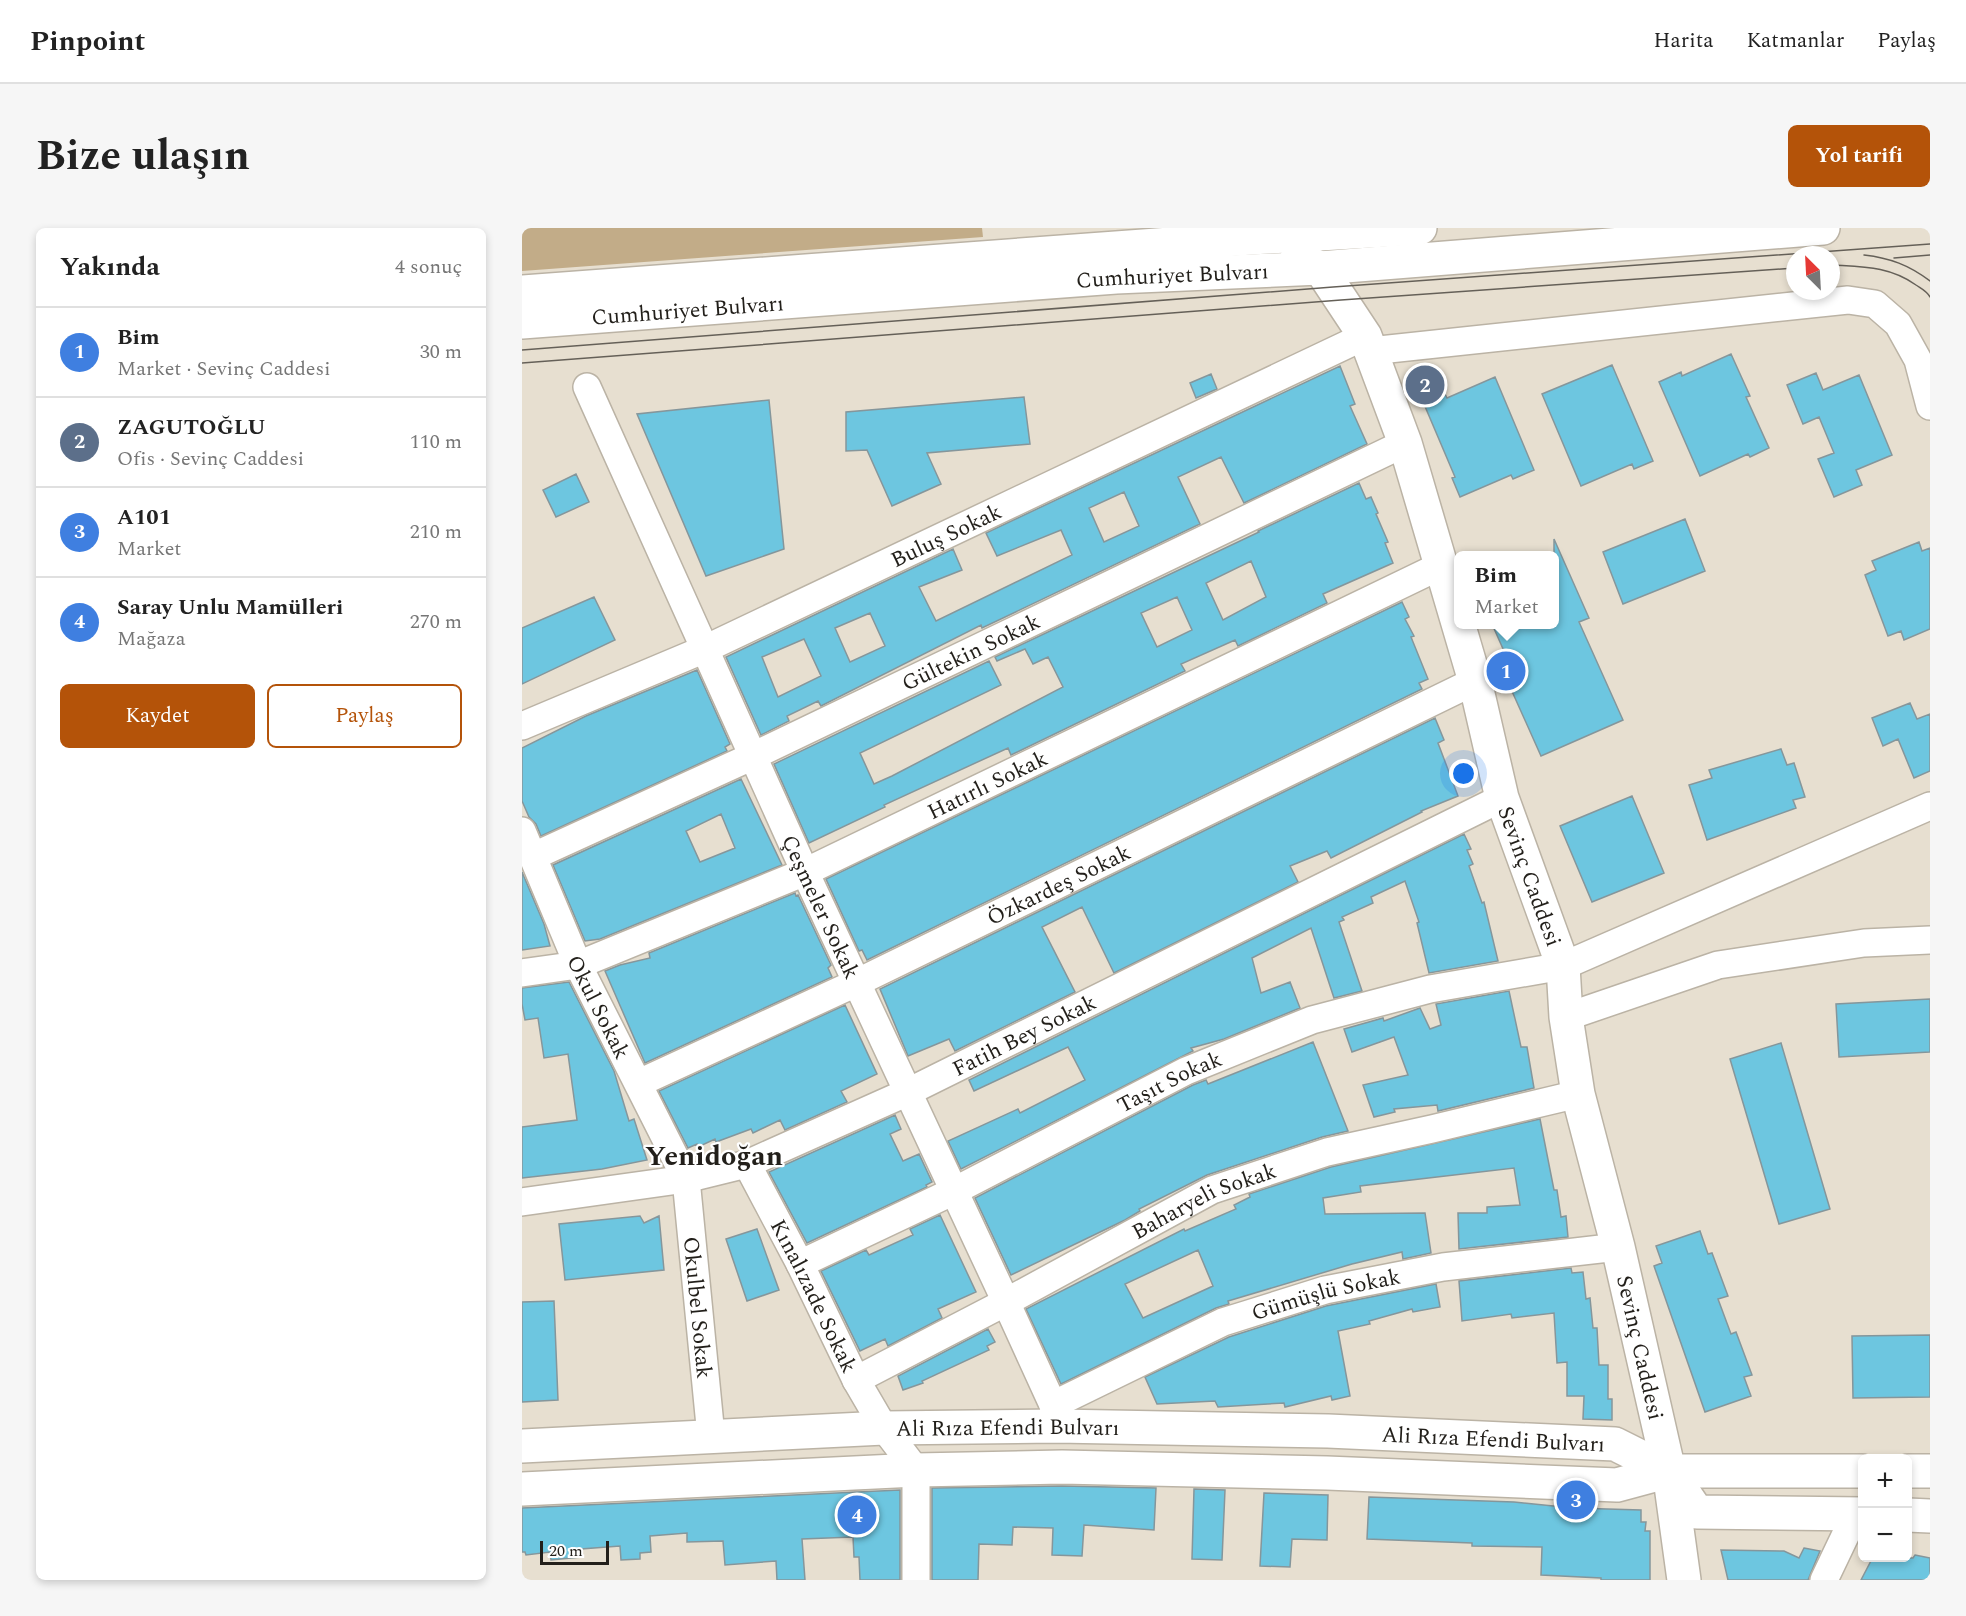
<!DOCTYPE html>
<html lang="tr">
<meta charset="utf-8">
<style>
:root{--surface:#fff;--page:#f6f6f6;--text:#222;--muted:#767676;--line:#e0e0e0;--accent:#b45309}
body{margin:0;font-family:Spectral,serif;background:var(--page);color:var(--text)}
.controls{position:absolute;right:18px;bottom:18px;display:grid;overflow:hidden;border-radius:9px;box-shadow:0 3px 9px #0003}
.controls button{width:54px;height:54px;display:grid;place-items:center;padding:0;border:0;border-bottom:2px solid var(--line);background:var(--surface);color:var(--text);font:30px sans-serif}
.compass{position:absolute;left:1264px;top:18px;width:54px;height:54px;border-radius:50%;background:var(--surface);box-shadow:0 3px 9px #0003;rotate:336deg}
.scale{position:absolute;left:18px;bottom:15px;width:69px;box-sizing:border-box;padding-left:6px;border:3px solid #221f1a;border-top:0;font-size:16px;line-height:21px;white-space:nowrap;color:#221f1a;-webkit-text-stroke:4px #fff;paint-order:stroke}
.you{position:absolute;left:942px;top:546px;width:21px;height:21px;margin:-15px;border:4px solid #fff;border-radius:50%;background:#1a73e8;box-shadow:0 0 0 9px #1a73e833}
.badge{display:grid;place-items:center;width:39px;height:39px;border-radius:50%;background:var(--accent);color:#fff;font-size:20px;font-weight:700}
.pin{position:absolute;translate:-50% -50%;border:3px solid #fff;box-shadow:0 2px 6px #0006}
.popup{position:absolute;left:932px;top:323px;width:105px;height:78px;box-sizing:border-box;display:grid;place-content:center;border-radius:9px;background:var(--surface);filter:drop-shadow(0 2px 4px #0005);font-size:20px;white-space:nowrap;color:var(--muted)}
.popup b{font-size:22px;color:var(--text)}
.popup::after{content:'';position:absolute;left:50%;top:100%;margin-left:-12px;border:12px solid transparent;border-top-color:var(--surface)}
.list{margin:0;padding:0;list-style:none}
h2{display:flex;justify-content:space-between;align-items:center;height:78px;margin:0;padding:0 24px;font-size:26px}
h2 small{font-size:20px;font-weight:400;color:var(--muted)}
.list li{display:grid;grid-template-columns:39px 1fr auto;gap:18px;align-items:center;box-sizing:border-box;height:90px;padding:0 24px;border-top:2px solid var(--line)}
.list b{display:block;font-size:22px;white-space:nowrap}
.list p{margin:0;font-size:20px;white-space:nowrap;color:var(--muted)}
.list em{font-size:20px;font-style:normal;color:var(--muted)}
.actions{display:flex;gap:12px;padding:18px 24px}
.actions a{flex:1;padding:14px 0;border:2px solid var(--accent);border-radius:9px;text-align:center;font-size:21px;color:var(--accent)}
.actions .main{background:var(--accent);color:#fff}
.map{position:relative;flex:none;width:1408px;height:1352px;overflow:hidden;border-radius:9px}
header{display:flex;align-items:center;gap:36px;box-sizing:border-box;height:84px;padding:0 30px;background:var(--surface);border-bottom:2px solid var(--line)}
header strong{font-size:28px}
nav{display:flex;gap:33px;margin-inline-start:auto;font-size:21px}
.intro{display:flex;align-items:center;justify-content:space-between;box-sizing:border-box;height:144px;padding:0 36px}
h1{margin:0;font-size:42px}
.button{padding:15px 27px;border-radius:9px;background:var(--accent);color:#fff;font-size:21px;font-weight:700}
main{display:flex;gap:36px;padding:0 36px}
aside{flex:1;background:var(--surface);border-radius:9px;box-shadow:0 3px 9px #0003}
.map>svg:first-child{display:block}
</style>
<header>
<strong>Pinpoint</strong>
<nav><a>Harita</a><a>Katmanlar</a><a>Paylaş</a></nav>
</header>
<div class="intro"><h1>Bize ulaşın</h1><a class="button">Yol tarifi</a></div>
<main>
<aside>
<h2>Yakında<small>4 sonuç</small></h2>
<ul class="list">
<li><span class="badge" style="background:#3f7fe0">1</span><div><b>Bim</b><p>Market · Sevinç Caddesi</p></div><em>30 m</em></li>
<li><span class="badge" style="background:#5c6f8a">2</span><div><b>ZAGUTOĞLU</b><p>Ofis · Sevinç Caddesi</p></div><em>110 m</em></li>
<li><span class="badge" style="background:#3f7fe0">3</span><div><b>A101</b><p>Market</p></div><em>210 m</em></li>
<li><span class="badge" style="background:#3f7fe0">4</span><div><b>Saray Unlu Mamülleri</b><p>Mağaza</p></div><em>270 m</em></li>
</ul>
<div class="actions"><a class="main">Kaydet</a><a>Paylaş</a></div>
</aside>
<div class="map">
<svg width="1408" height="1352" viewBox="0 0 1408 1352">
<rect width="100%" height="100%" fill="#e7dfd0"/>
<path fill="#c2ac88" d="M 0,0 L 460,0 L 461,9 L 0,43 Z"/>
<path fill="#6dc6e0" stroke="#85969b" stroke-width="1.5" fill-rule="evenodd" d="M 1209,126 L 1228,168 L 1224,169 L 1247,220 L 1228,229 L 1226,226 L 1178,248 L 1137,154 L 1159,144 L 1160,148 Z
M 1090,137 L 1131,233 L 1112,241 L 1110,236 L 1059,258 L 1020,166 Z
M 818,138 L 833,176 L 828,178 L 845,216 L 722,275 L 699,229 L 656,249 L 678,296 L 460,400 L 459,397 L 299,478 L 296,473 L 265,488 L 267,493 L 239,507 L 204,429 L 431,321 L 440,342 L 397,359 L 414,393 L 550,327 L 539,302 L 475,328 L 464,305 ZM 602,264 L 617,298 L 582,314 L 567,280 ZM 348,385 L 363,418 L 328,434 L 313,400 ZM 282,411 L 299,448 L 256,469 L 240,429 Z
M 1294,145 L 1301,162 L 1337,147 L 1370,227 L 1334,242 L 1340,257 L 1312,269 L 1296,231 L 1312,225 L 1297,189 L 1281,196 L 1265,157 Z
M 689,146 L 695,161 L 674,170 L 668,155 Z
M 973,149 L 1012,242 L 991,251 L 989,247 L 938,269 L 930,250 L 933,249 L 902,176 L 923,166 L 925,170 Z
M 502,169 L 508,216 L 405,225 L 419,256 L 370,278 L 345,222 L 324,223 L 324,184 Z
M 247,172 L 262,321 L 184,348 L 115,186 Z
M 54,246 L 67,274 L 34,289 L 21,262 Z
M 837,255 L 844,271 L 849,269 L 856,285 L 854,286 L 866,314 L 863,315 L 871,335 L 801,366 L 805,375 L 716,418 L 713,412 L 659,436 L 663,443 L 489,527 L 486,520 L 362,577 L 363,579 L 287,615 L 252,536 L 467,433 L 479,457 L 338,525 L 352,556 L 370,548 L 541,459 L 526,429 L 511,436 L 503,421 L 475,433 L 473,429 L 737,304 L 736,303 ZM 729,333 L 744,369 L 701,392 L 684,355 ZM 655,369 L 670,402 L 635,419 L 619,385 Z
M 1163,291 L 1183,343 L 1101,376 L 1081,324 Z
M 1032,311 L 1067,390 L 1057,394 L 1101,492 L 1019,528 L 989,461 L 997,457 L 970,396 L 1032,396 Z
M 1397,314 L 1400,323 L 1408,320 L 1408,401 L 1382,412 L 1379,403 L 1366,408 L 1343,347 L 1354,342 L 1350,333 Z
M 72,369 L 93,412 L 0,456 L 0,400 Z
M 880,374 L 887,389 L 883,391 L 892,408 L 889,409 L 906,451 L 897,455 L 900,461 L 345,732 L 340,722 L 337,723 L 304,651 Z
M 175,442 L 208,516 L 203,519 L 205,523 L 19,608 L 14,596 L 7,589 L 0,573 L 0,520 L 64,488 Z
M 1388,475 L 1395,491 L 1408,486 L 1408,543 L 1392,550 L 1376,511 L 1361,518 L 1350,490 Z
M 913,490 L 922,512 L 916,515 L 936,568 L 899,583 L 900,584 L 809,630 L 805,623 L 768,638 L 776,654 L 592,745 L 560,679 L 520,699 L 553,764 L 433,823 L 427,811 L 386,828 L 358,761 Z
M 1259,521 L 1265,537 L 1272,535 L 1283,569 L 1271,572 L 1274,580 L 1185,612 L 1167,557 L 1190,550 L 1187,542 Z
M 219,551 L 260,637 L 78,711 L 63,713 L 31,637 ZM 199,586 L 213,620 L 178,634 L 164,603 Z
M 1110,568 L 1142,645 L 1070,674 L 1038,598 Z
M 942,606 L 949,621 L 945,622 L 951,636 L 947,638 L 960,675 L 962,674 L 976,733 L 907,745 L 895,695 L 897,694 L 883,653 L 849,669 L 851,675 L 820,689 L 822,692 L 817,694 L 840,763 L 812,770 L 789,700 L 730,730 L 739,765 L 768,754 L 778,780 L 702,811 L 669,820 L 671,823 L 439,941 L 426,913 L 496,881 L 498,885 L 563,852 L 546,819 L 452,863 L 447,852 Z
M 0,644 L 22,696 L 28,718 L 0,722 Z
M 273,665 L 274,668 L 276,667 L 309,737 L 306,740 L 310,749 L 123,835 L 83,743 L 98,737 L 128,730 L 127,725 Z
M 47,754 L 92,843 L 107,893 L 112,891 L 125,932 L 80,941 L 0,950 L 0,899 L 55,892 L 46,826 L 22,830 L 16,790 L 3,792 L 0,776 L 0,760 Z
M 987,763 L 999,819 L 1005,819 L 1012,860 L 916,883 L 915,877 L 872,881 L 873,884 L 852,889 L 841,857 L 886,847 L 872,809 L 830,824 L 822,801 L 861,790 L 862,793 L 898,780 L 908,801 L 919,797 L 914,776 Z
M 1408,771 L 1408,824 L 1317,829 L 1314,776 Z
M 323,777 L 355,846 L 319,863 L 325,874 L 263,902 L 258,892 L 231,905 L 229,901 L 194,914 L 193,911 L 176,919 L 175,916 L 166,920 L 137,863 Z
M 791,814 L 826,903 L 800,909 L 685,947 L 617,981 L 618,983 L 603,992 L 489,1047 L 453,970 L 671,857 L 684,852 L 686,856 Z
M 1259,815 L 1308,981 L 1257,996 L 1208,831 Z
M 373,887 L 379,901 L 368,906 L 381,933 L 397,926 L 410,954 L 404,957 L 405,959 L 285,1015 L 247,944 Z
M 1018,891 L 1032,962 L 1035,962 L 1039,989 L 1044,988 L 1046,1009 L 937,1021 L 936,985 L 965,985 L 965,979 L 998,977 L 992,940 L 838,958 L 839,964 L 801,970 L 803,986 L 903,985 L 909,1025 L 881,1031 L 880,1024 L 830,1036 L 706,1073 L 707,1076 L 694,1080 L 539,1156 L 504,1081 L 662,1001 L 663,1003 L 714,981 L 712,977 L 728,969 L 727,966 L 809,939 ZM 676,1022 L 691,1058 L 621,1090 L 603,1056 Z
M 418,987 L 454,1064 L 416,1081 L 420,1090 L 366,1118 L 363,1111 L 338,1123 L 299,1043 L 344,1022 L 347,1027 L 391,1007 L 388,1001 Z
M 118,988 L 122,995 L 137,988 L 142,1042 L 43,1052 L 37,996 Z
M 235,1001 L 257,1062 L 225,1073 L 204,1011 Z
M 1178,1003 L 1186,1026 L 1190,1025 L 1206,1068 L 1196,1071 L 1209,1106 L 1214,1104 L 1230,1147 L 1222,1149 L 1229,1168 L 1183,1184 L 1132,1038 L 1140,1035 L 1134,1018 Z
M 1049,1040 L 1050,1045 L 1061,1044 L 1064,1071 L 1068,1070 L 1071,1100 L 1075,1100 L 1077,1137 L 1086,1137 L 1086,1171 L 1090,1171 L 1090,1192 L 1061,1191 L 1062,1168 L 1045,1168 L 1045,1134 L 1035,1135 L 1032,1085 L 990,1090 L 989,1086 L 940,1093 L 937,1053 Z
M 914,1056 L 918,1079 L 891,1084 L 890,1081 L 847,1093 L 848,1096 L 816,1103 L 828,1168 L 810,1172 L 809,1168 L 763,1179 L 762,1175 L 696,1179 L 693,1173 L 635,1176 L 623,1149 L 707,1109 L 804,1078 Z
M 32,1073 L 36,1172 L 0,1174 L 0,1074 Z
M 466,1101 L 473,1114 L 465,1118 L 467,1122 L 400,1153 L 401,1155 L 381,1162 L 376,1148 Z
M 1408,1107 L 1408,1169 L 1331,1170 L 1330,1108 Z
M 540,1258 L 634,1260 L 632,1302 L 562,1297 L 560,1328 L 530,1327 L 531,1300 L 491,1299 L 490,1317 L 457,1316 L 456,1352 L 410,1352 L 410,1260 Z
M 672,1261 L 703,1262 L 700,1332 L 670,1331 Z
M 378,1262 L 378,1352 L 338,1352 L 337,1329 L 332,1329 L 331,1309 L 280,1311 L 283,1352 L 255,1352 L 254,1333 L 203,1337 L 201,1313 L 165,1314 L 165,1305 L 128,1308 L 129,1324 L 118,1325 L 118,1331 L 99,1332 L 98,1318 L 59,1321 L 59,1329 L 29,1332 L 28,1324 L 4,1327 L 3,1324 L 0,1324 L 0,1280 Z
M 742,1265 L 806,1267 L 805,1312 L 770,1311 L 768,1339 L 738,1338 Z
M 847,1269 L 992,1274 L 1051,1280 L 1119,1282 L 1119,1294 L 1124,1294 L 1123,1303 L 1128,1303 L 1128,1352 L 1079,1352 L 1079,1350 L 1019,1347 L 1020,1319 L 950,1318 L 950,1315 L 845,1311 Z
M 1282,1320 L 1298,1323 L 1286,1352 L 1206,1352 L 1199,1322 L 1262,1323 L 1277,1330 Z
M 1393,1327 L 1408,1330 L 1408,1352 L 1339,1352 L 1351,1329 L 1391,1330 Z"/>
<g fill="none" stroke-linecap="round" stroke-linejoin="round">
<g stroke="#bbb3a5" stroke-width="30">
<g id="minor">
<path d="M 848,123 L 1326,72 L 1353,76 L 1376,96 L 1396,132 L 1408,178"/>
<path id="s1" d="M 65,159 L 283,644 L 484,1074 L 531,1177 L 535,1198"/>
<path id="s2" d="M 0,498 L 183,421 L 843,108"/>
<path id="s3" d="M 0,603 L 56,737 L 164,951 L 189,1208"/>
<path id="s4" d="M 12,628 L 231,528 L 883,215"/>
<path id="s5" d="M 0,745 L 56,737 L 283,644 L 918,338"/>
<path d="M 1044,789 L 1196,737 L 1342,715 L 1408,712"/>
<path id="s6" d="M 117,855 L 334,755 L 953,453"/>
<path id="s7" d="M 225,936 L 278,1036 L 334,1152 L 362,1200 L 394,1242 L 394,1352"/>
<path id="s8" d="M 0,974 L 164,951 L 225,936 L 386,864 L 980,570"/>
<path id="s9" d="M 278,1036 L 432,963 L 664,843 L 790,792 L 908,761 L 1041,738 L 1408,578"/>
<path id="s10" d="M 334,1152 L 484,1074 L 690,962 L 805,924 L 910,901 L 1056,866"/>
<path id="s11" d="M 531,1177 L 701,1094 L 803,1062 L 921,1039 L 1096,1019"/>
<path d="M 1302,1352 L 1334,1285"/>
</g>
</g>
<g stroke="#bbb3a5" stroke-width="36">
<g id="secondary">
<path id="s12" d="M 775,30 L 798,40 L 843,108 L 883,215 L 953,453 L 980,570 L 1041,738 L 1044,789 L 1056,866 L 1096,1019 L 1147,1243 L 1162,1352"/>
</g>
</g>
<g stroke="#bbb3a5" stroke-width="36">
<g id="primary">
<path d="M 0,64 L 729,10 L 898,0"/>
<path id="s13" d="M 0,94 L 594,49 L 798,40 L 1301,0"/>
<path id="s14" d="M 0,1218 L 362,1200 L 535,1198 L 806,1203 L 1093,1216 L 1147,1243 L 1175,1284 L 1340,1286"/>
<path d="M 1386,1243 L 1408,1243"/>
<path d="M 0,1261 L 394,1242 L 540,1239 L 805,1245 L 1095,1257 L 1147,1243 L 1340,1243"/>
<path d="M 1386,1287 L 1408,1288"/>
</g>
</g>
<use href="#minor" stroke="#fff" stroke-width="27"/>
<use href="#secondary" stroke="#fff" stroke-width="33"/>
<use href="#primary" stroke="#fff" stroke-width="33"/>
<path stroke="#656058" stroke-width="1.5" d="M 1342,27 C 1368,30 1387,37 1408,53
M 1372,30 L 1408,27
M 1309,37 C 1341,39 1367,38 1394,57 C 1400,61 1405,63 1408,69
M 0,122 L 811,59 L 1408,16
M 0,135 L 819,72 L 1273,40"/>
</g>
<g text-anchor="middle" stroke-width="4.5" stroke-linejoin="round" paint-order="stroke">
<g font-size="22" fill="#221f1a" stroke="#fff">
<text dy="8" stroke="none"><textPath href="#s13" startOffset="652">Cumhuriyet Bulvarı</textPath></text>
<text dy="8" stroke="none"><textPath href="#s13" startOffset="166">Cumhuriyet Bulvarı</textPath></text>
<text dy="8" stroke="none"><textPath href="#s2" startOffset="465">Buluş Sokak</textPath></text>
<text dy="8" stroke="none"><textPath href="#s4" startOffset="482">Gültekin Sokak</textPath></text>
<text dy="8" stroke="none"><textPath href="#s5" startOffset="504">Hatırlı Sokak</textPath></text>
<text dy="8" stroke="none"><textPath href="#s12" startOffset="672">Sevinç Caddesi</textPath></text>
<text dy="8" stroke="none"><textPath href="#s6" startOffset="464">Özkardeş Sokak</textPath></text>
<text dy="8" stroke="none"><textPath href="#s1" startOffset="570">Çeşmeler Sokak</textPath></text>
<text dy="8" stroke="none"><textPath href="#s3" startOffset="192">Okul Sokak</textPath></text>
<text dy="8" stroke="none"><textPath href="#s8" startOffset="534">Fatih Bey Sokak</textPath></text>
<text dy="8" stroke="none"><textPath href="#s9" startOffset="412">Taşıt Sokak</textPath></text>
<text dy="8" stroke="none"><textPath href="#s10" startOffset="392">Baharyeli Sokak</textPath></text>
<text dy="8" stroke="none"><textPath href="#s11" startOffset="296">Gümüşlü Sokak</textPath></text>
<text dy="8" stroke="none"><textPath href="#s7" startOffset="148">Kınalızade Sokak</textPath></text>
<text dy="8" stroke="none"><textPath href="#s3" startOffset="514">Okulbel Sokak</textPath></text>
<text dy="8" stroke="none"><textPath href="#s12" startOffset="1158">Sevinç Caddesi</textPath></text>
<text dy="8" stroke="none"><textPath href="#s14" startOffset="486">Ali Rıza Efendi Bulvarı</textPath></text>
<text dy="8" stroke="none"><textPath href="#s14" startOffset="972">Ali Rıza Efendi Bulvarı</textPath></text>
</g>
<g font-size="28" font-weight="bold" fill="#221f1a" stroke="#fff">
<text x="192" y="937">Yenidoğan</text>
</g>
</g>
</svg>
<div class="controls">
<button>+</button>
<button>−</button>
</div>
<svg class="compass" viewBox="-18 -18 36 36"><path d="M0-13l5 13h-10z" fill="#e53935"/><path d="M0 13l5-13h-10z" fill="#767676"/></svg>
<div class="scale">20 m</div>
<div class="you"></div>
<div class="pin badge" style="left:984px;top:443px;background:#3f7fe0">1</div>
<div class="popup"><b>Bim</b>Market</div>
<div class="pin badge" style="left:903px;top:157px;background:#5c6f8a">2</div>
<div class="pin badge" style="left:1054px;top:1272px;background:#3f7fe0">3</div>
<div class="pin badge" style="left:335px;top:1287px;background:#3f7fe0">4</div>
</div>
</main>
